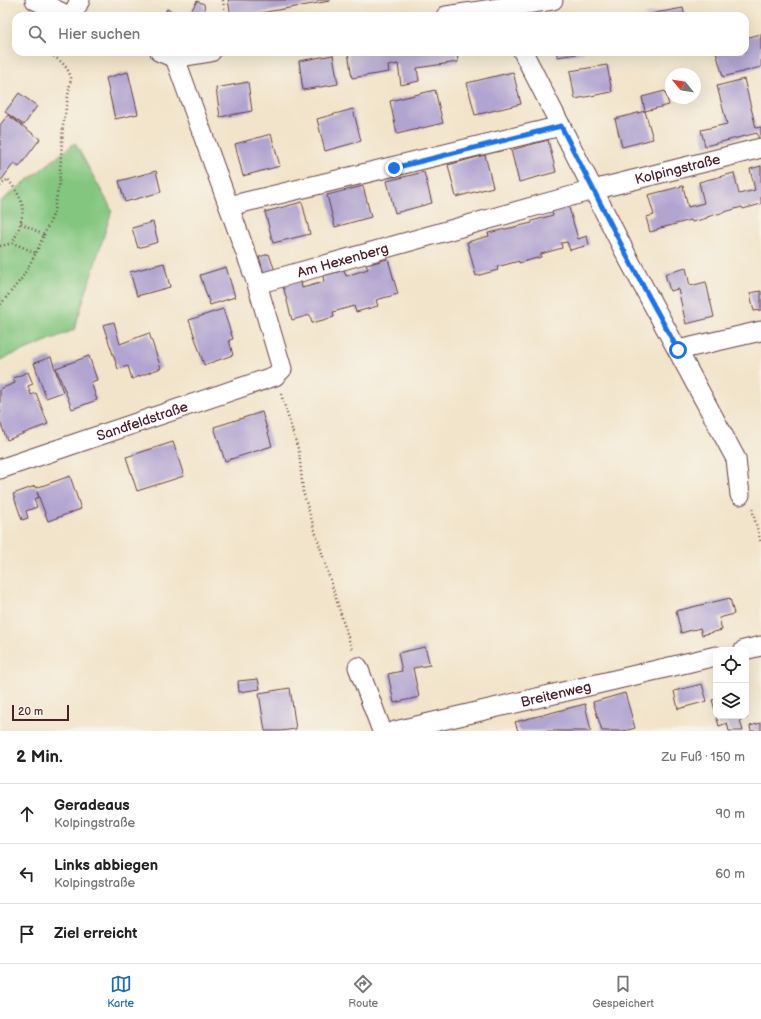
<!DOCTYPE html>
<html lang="de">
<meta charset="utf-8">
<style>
:root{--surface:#fff;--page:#f2f2f2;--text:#222;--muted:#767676;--line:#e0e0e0;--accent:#1f6fb2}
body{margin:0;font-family:"Balsamiq Sans",sans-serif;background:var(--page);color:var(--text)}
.controls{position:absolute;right:12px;bottom:12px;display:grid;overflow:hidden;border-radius:8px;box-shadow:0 4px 16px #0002}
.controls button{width:36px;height:36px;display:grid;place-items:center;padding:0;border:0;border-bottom:1px solid var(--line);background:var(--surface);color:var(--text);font:20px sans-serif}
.compass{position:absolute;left:665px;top:68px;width:36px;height:36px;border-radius:50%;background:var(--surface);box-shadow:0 4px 16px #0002;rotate:300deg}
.scale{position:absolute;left:12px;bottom:10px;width:57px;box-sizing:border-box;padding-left:4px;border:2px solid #4a1f2b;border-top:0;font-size:11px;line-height:14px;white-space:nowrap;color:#4a1f2b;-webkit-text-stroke:3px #f7f3e8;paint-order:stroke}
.stop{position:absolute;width:12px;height:12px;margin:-9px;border:3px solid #1a73e8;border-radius:50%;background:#fff}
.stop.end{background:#1a73e8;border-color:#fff;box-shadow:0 1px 4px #0008}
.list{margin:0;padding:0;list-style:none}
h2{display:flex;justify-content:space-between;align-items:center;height:52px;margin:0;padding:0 16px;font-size:17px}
h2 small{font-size:13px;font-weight:400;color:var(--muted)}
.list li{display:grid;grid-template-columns:26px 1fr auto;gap:12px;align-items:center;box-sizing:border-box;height:60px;padding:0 16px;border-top:1px solid var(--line)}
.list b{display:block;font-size:15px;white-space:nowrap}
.list p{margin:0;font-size:13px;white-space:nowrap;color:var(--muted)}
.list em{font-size:13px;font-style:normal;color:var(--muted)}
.icon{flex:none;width:22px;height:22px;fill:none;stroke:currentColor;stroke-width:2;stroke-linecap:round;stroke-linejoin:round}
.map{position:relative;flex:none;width:761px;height:731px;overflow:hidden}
.search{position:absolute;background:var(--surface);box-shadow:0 4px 16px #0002;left:12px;right:12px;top:12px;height:44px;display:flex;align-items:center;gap:10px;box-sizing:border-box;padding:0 14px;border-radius:12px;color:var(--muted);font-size:15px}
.sheet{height:232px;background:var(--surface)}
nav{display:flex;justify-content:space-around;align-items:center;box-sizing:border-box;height:56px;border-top:1px solid var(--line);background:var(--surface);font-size:11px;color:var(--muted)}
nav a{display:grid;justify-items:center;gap:2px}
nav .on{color:var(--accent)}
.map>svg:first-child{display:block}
</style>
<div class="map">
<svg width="761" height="731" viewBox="0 0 761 731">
<rect width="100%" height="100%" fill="#f7f3e8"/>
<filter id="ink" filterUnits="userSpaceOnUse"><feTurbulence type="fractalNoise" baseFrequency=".025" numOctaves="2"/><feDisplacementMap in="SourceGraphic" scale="8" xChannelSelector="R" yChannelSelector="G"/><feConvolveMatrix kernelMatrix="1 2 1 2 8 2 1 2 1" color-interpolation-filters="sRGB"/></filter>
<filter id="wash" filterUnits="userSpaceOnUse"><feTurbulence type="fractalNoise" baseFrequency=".012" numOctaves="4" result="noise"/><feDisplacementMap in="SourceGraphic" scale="16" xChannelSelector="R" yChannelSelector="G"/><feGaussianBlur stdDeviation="0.9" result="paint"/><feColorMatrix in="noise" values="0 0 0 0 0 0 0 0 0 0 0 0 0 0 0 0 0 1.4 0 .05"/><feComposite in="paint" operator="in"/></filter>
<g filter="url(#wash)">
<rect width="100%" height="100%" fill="#f2e4ca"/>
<path fill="#83c67f" stroke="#667255" d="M 75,143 L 112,210 L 74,330 L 0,360 L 0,202 Z"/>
<g id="blocks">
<path fill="#b0a4d0" d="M 228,0 L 330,0 L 330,1 L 243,16 L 231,16 Z
M 197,1 L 204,4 L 206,16 L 188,16 Z
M 683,8 L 685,16 L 644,16 L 644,15 Z
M 167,9 L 181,16 L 164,16 Z
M 761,34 L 761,67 L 723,77 L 716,52 L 745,52 L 745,38 Z
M 348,52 L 457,52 L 458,62 L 417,68 L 419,81 L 401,85 L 398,64 L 388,66 L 389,72 L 352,78 Z
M 557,52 L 584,52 L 584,53 L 557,57 Z
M 333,55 L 338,84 L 303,90 L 299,61 Z
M 607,65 L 612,92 L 575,99 L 570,71 Z
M 128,72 L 138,114 L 115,119 L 106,78 Z
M 513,72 L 521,104 L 475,115 L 467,83 Z
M 744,79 L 756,128 L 761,127 L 761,139 L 759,140 L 757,133 L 705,146 L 701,130 L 727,124 L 717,86 Z
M 248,82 L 252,111 L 220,117 L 216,88 Z
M 435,90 L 443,123 L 397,134 L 390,101 Z
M 665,91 L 669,105 L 645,111 L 642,97 Z
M 19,93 L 37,106 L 24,125 L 5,112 Z
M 353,109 L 361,141 L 325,151 L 317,119 Z
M 645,111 L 653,139 L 622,147 L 615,119 Z
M 8,115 L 40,139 L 19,167 L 14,163 L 0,182 L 0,125 Z
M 271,134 L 280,166 L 243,176 L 235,144 Z
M 548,140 L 556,172 L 519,182 L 511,150 Z
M 485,155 L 493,187 L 456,197 L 448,165 Z
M 761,166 L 761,204 L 743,209 L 742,207 L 707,217 L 707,218 L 692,222 L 691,220 L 657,229 L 657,230 L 650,232 L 646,217 L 654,215 L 648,195 L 683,186 L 688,207 L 704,203 L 699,182 L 734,173 L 739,194 L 755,190 L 750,169 Z
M 156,171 L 161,192 L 125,202 L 119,181 Z
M 424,172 L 432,203 L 395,213 L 387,181 Z
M 363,186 L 371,217 L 335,227 L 327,195 Z
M 302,202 L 310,234 L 273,243 L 265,212 Z
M 568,204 L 578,239 L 587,236 L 589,245 L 570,250 L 567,242 L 561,243 L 562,248 L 541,254 L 541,257 L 519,263 L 519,261 L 497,267 L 498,270 L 476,276 L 467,242 L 489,236 L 488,233 L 532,223 L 532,221 L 553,215 L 551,208 Z
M 153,222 L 158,242 L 138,248 L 132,228 Z
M 269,254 L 275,271 L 264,274 L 259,257 Z
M 388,259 L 398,294 L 376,300 L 378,306 L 356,312 L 354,306 L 333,312 L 334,317 L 312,323 L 310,315 L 292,320 L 283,286 L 301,281 L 302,288 L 324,282 L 323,276 L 344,270 L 346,276 L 368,269 L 366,265 Z
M 164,263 L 170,287 L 137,296 L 130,272 Z
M 226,267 L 235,297 L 210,305 L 200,275 Z
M 686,268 L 690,286 L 706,282 L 714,317 L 686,324 L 678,289 L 670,291 L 665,274 Z
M 761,291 L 761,310 L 754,311 L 750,293 Z
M 223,309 L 233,339 L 229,340 L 233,355 L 204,365 L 189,320 Z
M 114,322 L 120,344 L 149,333 L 161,368 L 132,379 L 128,366 L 118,369 L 103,325 Z
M 89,356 L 97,380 L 91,382 L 97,400 L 72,409 L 56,368 Z
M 51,357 L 63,392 L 46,398 L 34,363 Z
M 28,372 L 33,384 L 28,386 L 31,395 L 36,393 L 48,424 L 7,440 L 0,422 L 0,413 L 1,413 L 0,409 L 0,389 L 15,383 L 13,378 Z
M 262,412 L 272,446 L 225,461 L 214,427 Z
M 173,442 L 184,476 L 137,491 L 126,457 Z
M 70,476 L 81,509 L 48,521 L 37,492 L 39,497 L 34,499 L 37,507 L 26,511 L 28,518 L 22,520 L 13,494 L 35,486 L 36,488 Z
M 730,598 L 734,614 L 719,618 L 722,630 L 702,635 L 700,628 L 681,633 L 676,611 Z
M 425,647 L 430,665 L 413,668 L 419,697 L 394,703 L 388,674 L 402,671 L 398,653 Z
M 258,679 L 260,689 L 239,692 L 238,681 Z
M 702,684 L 707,701 L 678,709 L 674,691 Z
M 290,688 L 296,729 L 280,731 L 265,731 L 259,693 Z
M 625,693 L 635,728 L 624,731 L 602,731 L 593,702 Z
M 716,699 L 716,713 L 712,700 Z
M 585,704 L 591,731 L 518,731 L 515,722 Z
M 716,716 L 746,716 L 747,718 L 740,720 L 743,731 L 729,731 L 727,723 L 719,726 Z
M 761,723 L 761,731 L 751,731 L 750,726 Z"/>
</g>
</g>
<g filter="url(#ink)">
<use href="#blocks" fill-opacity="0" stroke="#633d43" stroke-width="1"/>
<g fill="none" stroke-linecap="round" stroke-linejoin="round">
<g stroke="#633d43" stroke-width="21">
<g id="minor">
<path d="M 35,0 L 69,16"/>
<path d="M 72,16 L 80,0"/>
<path d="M 446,16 L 553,0"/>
<path d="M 160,52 L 175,58 L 211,52"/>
<path d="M 523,52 L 629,260 L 736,459 L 740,495"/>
<path d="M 229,206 L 561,126"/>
<path id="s1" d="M 257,284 L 593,190 L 761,148"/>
<path d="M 678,350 L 761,331"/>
<path id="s2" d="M 0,469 L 275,376 L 282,369 L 257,284 L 175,58"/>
<path d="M 744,650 L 761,646"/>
<path d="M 358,667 L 382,731"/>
<path id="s3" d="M 395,731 C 502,707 609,681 716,656"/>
</g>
</g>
<path stroke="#633d43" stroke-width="2.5" stroke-dasharray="1 3" stroke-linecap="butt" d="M 223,0 L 225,16
M 0,186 L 8,179 C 12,185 18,193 21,200 C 26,215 18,230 13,243
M 21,223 L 44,235 L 36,253
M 44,235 L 53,215 L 59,185 L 63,126 L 71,78 C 67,64 58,59 47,52
M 0,246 L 13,243 L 36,253 L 22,278 L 0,305
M 281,394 L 299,452 L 303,492 L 352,650
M 752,509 L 761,543"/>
<use href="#minor" stroke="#fff" stroke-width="19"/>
</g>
</g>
<g fill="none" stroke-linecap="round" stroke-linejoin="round" filter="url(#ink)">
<path stroke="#1a73e8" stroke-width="5" d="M 394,168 L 561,126 L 629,260 L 678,350"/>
</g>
<g text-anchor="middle" stroke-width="4" stroke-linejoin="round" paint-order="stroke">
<g font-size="14" fill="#4a1f2b" stroke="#f7f3e8">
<text dy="5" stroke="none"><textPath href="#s1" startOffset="436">Kolpingstraße</textPath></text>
<text dy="5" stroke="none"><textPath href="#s1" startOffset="89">Am Hexenberg</textPath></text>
<text dy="5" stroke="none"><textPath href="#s2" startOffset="150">Sandfeldstraße</textPath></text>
<text dy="5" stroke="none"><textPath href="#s3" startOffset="165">Breitenweg</textPath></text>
</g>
</g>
</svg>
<div class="controls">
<button><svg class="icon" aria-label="locate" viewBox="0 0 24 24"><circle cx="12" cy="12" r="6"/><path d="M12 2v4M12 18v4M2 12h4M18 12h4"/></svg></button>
<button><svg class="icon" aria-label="layers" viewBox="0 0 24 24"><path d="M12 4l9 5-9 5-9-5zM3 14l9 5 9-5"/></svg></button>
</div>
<svg class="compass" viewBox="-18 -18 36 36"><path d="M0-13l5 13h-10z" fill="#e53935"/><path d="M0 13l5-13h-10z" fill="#767676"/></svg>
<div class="scale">20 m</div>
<div class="stop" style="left:678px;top:350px"></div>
<div class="stop end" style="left:394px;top:168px"></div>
<div class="search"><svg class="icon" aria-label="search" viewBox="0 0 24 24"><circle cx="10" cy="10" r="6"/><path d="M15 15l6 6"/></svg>Hier suchen</div>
</div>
<section class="sheet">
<h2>2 Min.<small>Zu Fuß · 150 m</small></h2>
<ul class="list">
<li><svg class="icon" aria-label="ahead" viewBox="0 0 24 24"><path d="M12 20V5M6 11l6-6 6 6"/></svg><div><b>Geradeaus</b><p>Kolpingstraße</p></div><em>90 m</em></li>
<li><svg class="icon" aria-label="left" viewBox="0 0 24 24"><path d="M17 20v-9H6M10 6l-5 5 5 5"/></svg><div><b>Links abbiegen</b><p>Kolpingstraße</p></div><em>60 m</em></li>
<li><svg class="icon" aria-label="arrive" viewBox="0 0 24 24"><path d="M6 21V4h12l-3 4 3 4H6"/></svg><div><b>Ziel erreicht</b></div></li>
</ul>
</section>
<nav>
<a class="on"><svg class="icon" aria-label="map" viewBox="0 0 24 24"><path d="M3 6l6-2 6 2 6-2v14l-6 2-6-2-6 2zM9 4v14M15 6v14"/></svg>Karte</a>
<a><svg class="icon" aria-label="directions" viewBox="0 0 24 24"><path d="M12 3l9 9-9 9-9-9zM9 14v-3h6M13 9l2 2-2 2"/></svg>Route</a>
<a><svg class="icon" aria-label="saved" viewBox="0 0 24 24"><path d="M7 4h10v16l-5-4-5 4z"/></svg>Gespeichert</a>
</nav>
